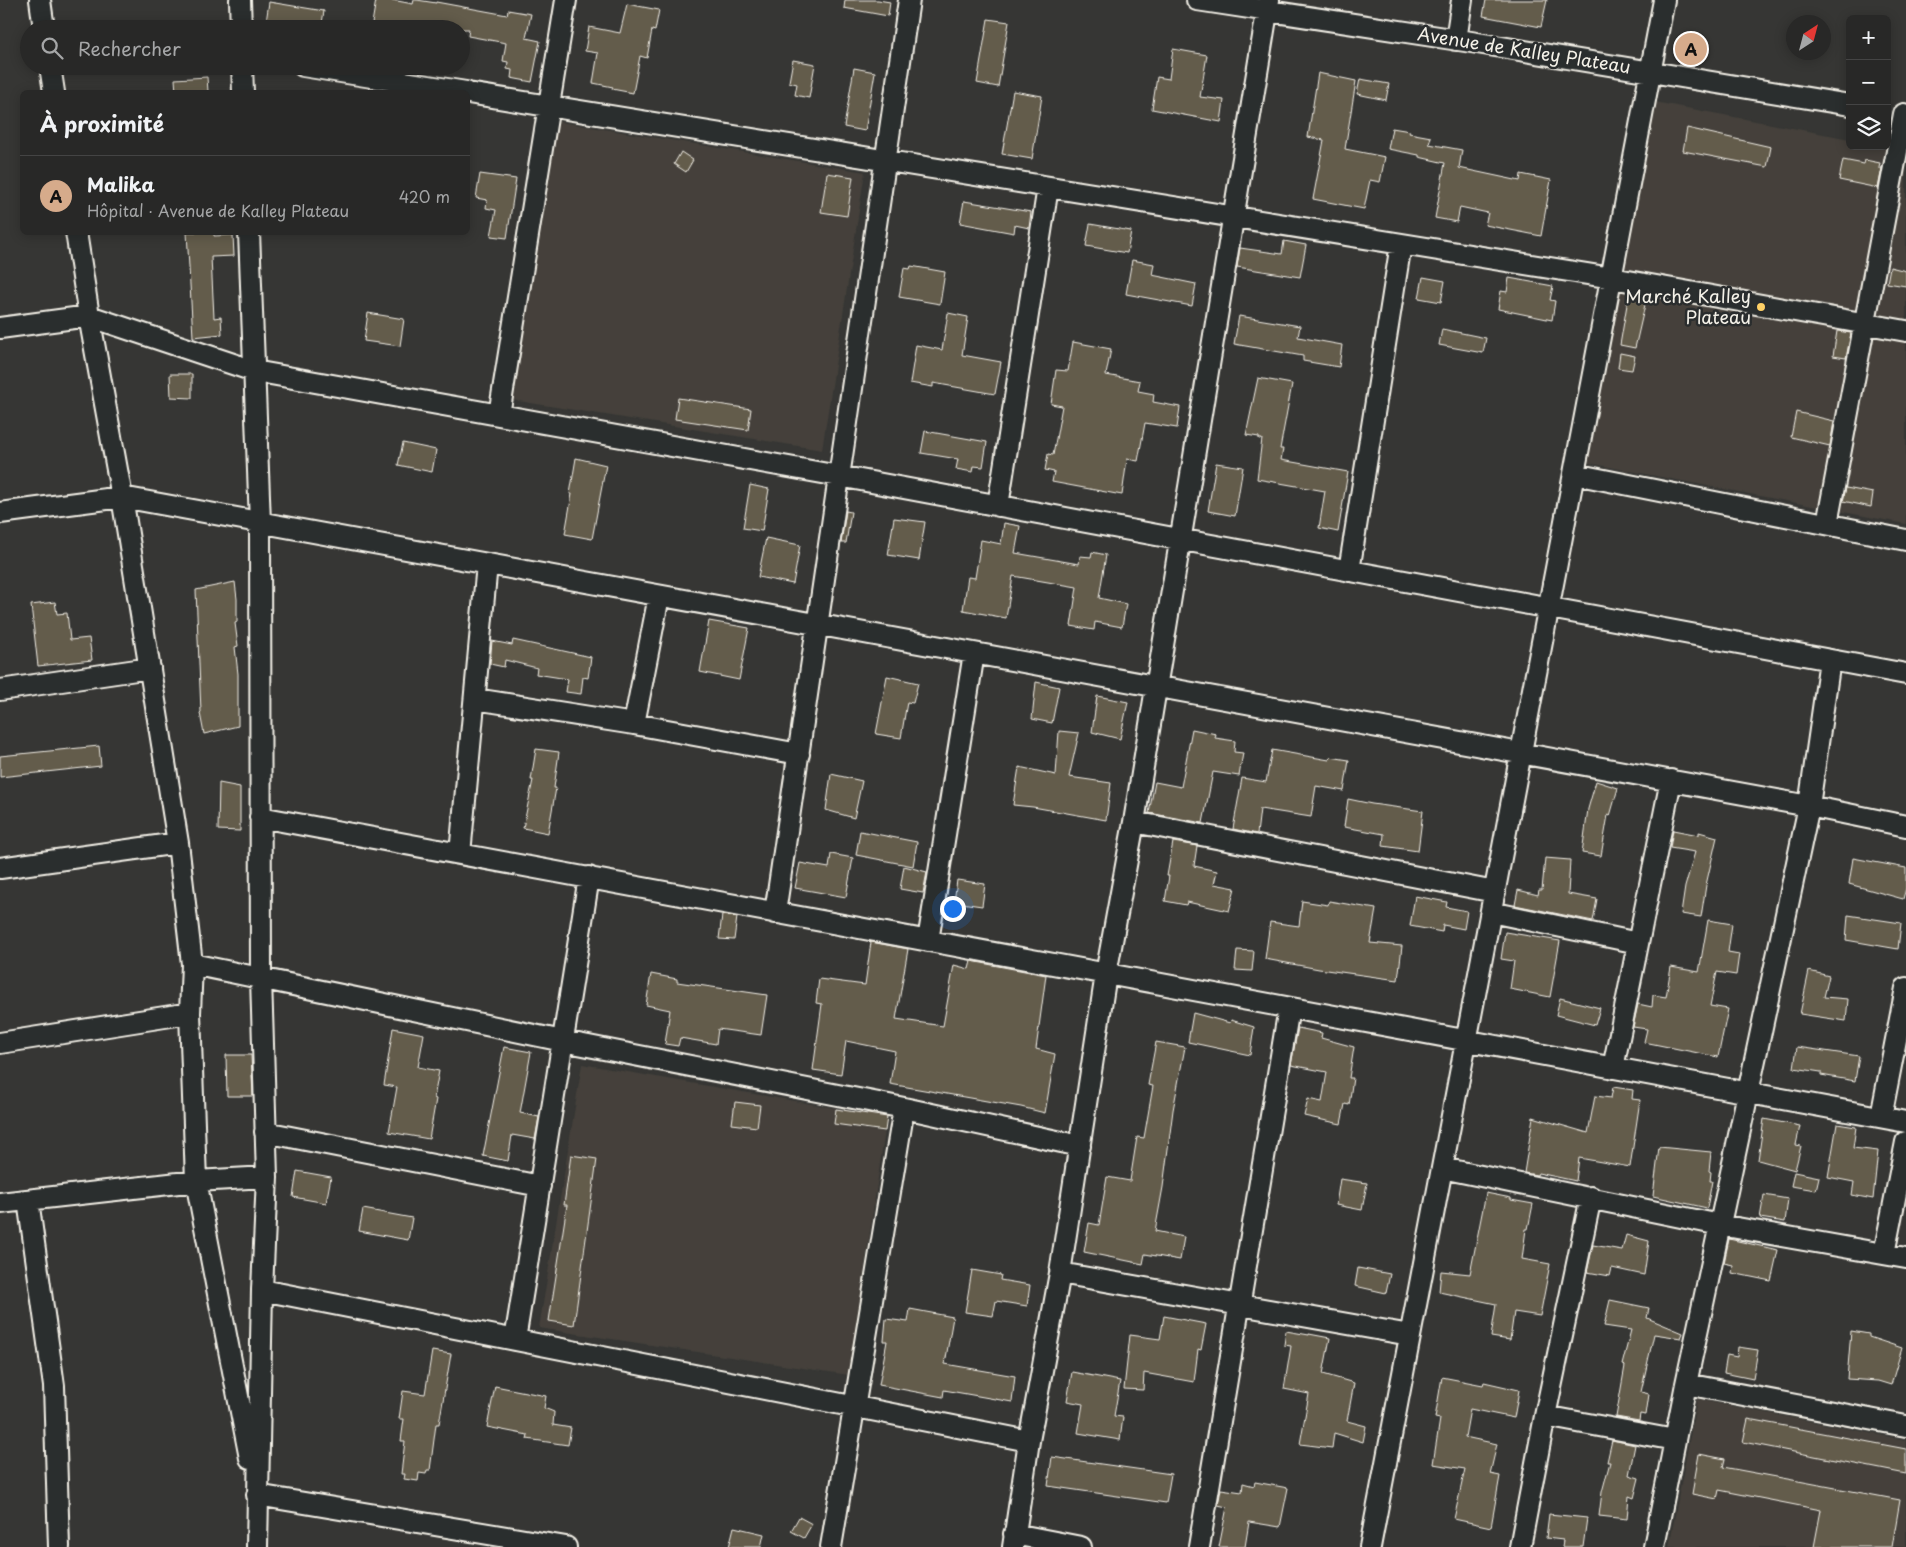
<!DOCTYPE html>
<html lang="fr">
<meta charset="utf-8">
<style>
:root{--surface:#282827;--page:#343433;--text:#f1f3f6;--muted:#a5a6a7;--line:#444;--accent:#d6ab8b}
body{margin:0;font-family:"Playpen Sans",sans-serif;background:var(--page);color:var(--text)}
.controls{position:absolute;right:15px;top:15px;display:grid;overflow:hidden;border-radius:8px;box-shadow:0 2px 12px #0003}
.controls button{width:45px;height:45px;display:grid;place-items:center;padding:0;border:0;border-bottom:1px solid var(--line);background:var(--surface);color:var(--text);font:25px sans-serif}
.compass{position:absolute;left:1786px;top:15px;width:45px;height:45px;border-radius:50%;background:var(--surface);box-shadow:0 2px 12px #0003;rotate:36deg}
.you{position:absolute;left:952px;top:908px;width:18px;height:18px;margin:-12px;border:4px solid #fff;border-radius:50%;background:#1a73e8;box-shadow:0 0 0 8px #1a73e833}
.badge{display:grid;place-items:center;width:32px;height:32px;border-radius:50%;background:var(--accent);color:#111;font-size:16px;font-weight:700}
.pin{position:absolute;translate:-50% -50%;border:2px solid #fff;box-shadow:0 1px 5px #0006}
.list{margin:0;padding:0;list-style:none}
h2{display:flex;justify-content:space-between;align-items:center;height:65px;margin:0;padding:0 20px;font-size:21px}
h2 small{font-size:16px;font-weight:400;color:var(--muted)}
.list li{display:grid;grid-template-columns:32px 1fr auto;gap:15px;align-items:center;box-sizing:border-box;height:80px;padding:0 20px;border-top:1px solid var(--line)}
.list b{display:block;font-size:19px;white-space:nowrap}
.list p{margin:0;font-size:16px;white-space:nowrap;color:var(--muted)}
.list em{font-size:16px;font-style:normal;color:var(--muted)}
.icon{flex:none;width:28px;height:28px;fill:none;stroke:currentColor;stroke-width:2;stroke-linecap:round;stroke-linejoin:round}
.map{position:relative;flex:none;width:1906px;height:1547px;overflow:hidden}
.search{position:absolute;background:var(--surface);box-shadow:0 2px 12px #0003;left:20px;top:20px;width:450px;height:55px;display:flex;align-items:center;gap:12px;box-sizing:border-box;padding:0 18px;border-radius:28px;color:var(--muted);font-size:19px}
.panel{position:absolute;background:var(--surface);box-shadow:0 2px 12px #0003;left:20px;top:90px;width:450px;height:145px;border-radius:8px}
.map>svg:first-child{display:block}
</style>
<div class="map">
<svg width="1906" height="1547" viewBox="0 0 1906 1547">
<rect width="100%" height="100%" fill="#363634"/>
<filter id="ink" filterUnits="userSpaceOnUse"><feTurbulence type="fractalNoise" baseFrequency=".02" numOctaves="2"/><feDisplacementMap in="SourceGraphic" scale="10" xChannelSelector="R" yChannelSelector="G"/><feConvolveMatrix kernelMatrix="1 2 1 2 8 2 1 2 1" color-interpolation-filters="sRGB"/></filter>
<g filter="url(#ink)">
<path fill="#44413b" d="M 1655,102 L 1850,139 L 1850,146 L 1887,146 L 1906,150 L 1906,524 L 1588,463 Z
M 555,121 L 865,172 L 822,450 L 512,400 Z
M 582,1064 L 887,1117 L 849,1375 L 539,1328 Z
M 1697,1399 L 1906,1440 L 1906,1547 L 1669,1547 Z"/>
<path fill="#645b4c" stroke="#f4f1e8" d="M 376,0 L 392,0 L 413,4 L 414,0 L 417,0 L 436,3 L 436,2 L 507,15 L 508,10 L 531,14 L 526,38 L 540,41 L 532,82 L 511,78 L 512,70 L 507,69 L 508,62 L 503,61 L 506,43 L 468,36 L 469,29 L 371,29 Z
M 845,0 L 878,0 L 890,2 L 888,16 L 844,8 Z
M 1486,0 L 1547,0 L 1541,27 L 1483,16 Z
M 269,2 L 324,11 L 321,29 L 265,29 Z
M 627,4 L 659,10 L 655,31 L 652,30 L 647,58 L 640,56 L 633,93 L 612,89 L 613,87 L 593,83 L 598,53 L 585,51 L 589,27 L 620,33 Z
M 988,19 L 1009,22 L 998,87 L 977,83 Z
M 1173,49 L 1207,55 L 1200,97 L 1224,100 L 1221,122 L 1152,109 L 1157,77 L 1169,79 Z
M 793,60 L 815,64 L 809,98 L 795,95 L 797,84 L 789,82 Z
M 854,68 L 875,72 L 865,131 L 844,127 Z
M 1318,73 L 1356,81 L 1345,149 L 1385,157 L 1380,182 L 1370,180 L 1364,209 L 1313,199 L 1324,140 L 1308,137 Z
M 207,77 L 208,92 L 176,92 L 175,79 Z
M 1360,79 L 1389,84 L 1386,100 L 1357,94 Z
M 1013,91 L 1042,96 L 1032,159 L 1002,154 Z
M 1392,128 L 1410,131 L 1409,133 L 1431,137 L 1429,144 L 1462,150 L 1459,168 L 1520,181 L 1521,174 L 1551,180 L 1541,236 L 1485,225 L 1488,213 L 1460,207 L 1457,222 L 1435,218 L 1445,163 L 1419,157 L 1419,155 L 1388,149 Z
M 1687,128 L 1771,147 L 1767,167 L 1683,151 Z
M 681,152 L 693,160 L 686,172 L 674,164 Z
M 1843,160 L 1864,164 L 1865,160 L 1880,163 L 1879,168 L 1882,168 L 1878,188 L 1839,180 Z
M 827,173 L 853,177 L 847,216 L 821,212 Z
M 480,174 L 516,179 L 507,238 L 491,236 L 496,210 L 486,208 L 487,200 L 476,198 Z
M 964,201 L 1031,212 L 1029,228 L 1015,225 L 1014,233 L 960,223 Z
M 1090,224 L 1131,231 L 1127,253 L 1086,246 Z
M 187,232 L 214,232 L 214,236 L 233,235 L 234,256 L 211,257 L 214,318 L 221,317 L 222,334 L 193,337 Z
M 1284,241 L 1306,245 L 1300,277 L 1237,267 L 1240,248 L 1282,254 Z
M 1132,260 L 1154,264 L 1152,275 L 1196,284 L 1192,306 L 1126,294 Z
M 911,266 L 945,272 L 940,304 L 899,297 L 904,268 L 910,269 Z
M 1890,267 L 1906,271 L 1906,286 L 1887,283 Z
M 1423,277 L 1445,281 L 1441,302 L 1419,298 Z
M 1509,278 L 1553,286 L 1550,300 L 1555,301 L 1552,320 L 1498,309 L 1501,291 L 1507,292 Z
M 1629,293 L 1647,296 L 1635,348 L 1620,345 Z
M 368,313 L 404,319 L 400,346 L 364,341 Z
M 948,313 L 968,317 L 962,355 L 1001,362 L 995,394 L 933,383 L 933,387 L 910,383 L 916,345 L 942,350 Z
M 1239,316 L 1300,326 L 1298,337 L 1342,345 L 1339,367 L 1303,361 L 1303,356 L 1234,344 Z
M 1442,329 L 1486,338 L 1483,353 L 1439,345 Z
M 1837,331 L 1851,333 L 1846,358 L 1833,356 Z
M 1073,342 L 1111,349 L 1106,375 L 1140,381 L 1138,391 L 1154,394 L 1153,402 L 1180,407 L 1177,428 L 1145,423 L 1138,461 L 1127,459 L 1122,495 L 1052,482 L 1054,472 L 1045,470 L 1048,454 L 1053,455 L 1062,406 L 1051,404 L 1056,370 L 1068,371 Z
M 1620,353 L 1635,356 L 1632,370 L 1618,368 Z
M 170,374 L 192,374 L 192,398 L 171,397 Z
M 1258,378 L 1292,384 L 1280,449 L 1283,449 L 1281,460 L 1348,472 L 1338,532 L 1319,528 L 1325,491 L 1257,479 L 1262,439 L 1259,439 L 1259,437 L 1246,435 Z
M 678,398 L 751,409 L 748,430 L 675,419 Z
M 1796,412 L 1834,421 L 1830,446 L 1791,437 Z
M 925,431 L 987,442 L 983,467 L 974,466 L 973,472 L 956,469 L 958,459 L 921,453 Z
M 403,443 L 436,450 L 432,472 L 398,465 Z
M 576,458 L 606,465 L 592,539 L 565,534 L 572,494 L 570,494 Z
M 1216,463 L 1243,467 L 1235,516 L 1208,511 Z
M 750,485 L 769,489 L 762,531 L 743,528 Z
M 1846,488 L 1873,493 L 1871,507 L 1843,501 Z
M 846,511 L 851,512 L 846,543 L 841,543 Z
M 894,518 L 925,522 L 919,560 L 888,555 Z
M 1004,523 L 1020,526 L 1015,553 L 1079,564 L 1080,556 L 1091,557 L 1092,552 L 1106,555 L 1099,598 L 1126,604 L 1122,627 L 1095,622 L 1094,630 L 1071,626 L 1077,587 L 1013,576 L 1006,618 L 963,610 L 968,577 L 975,578 L 981,540 L 1001,544 Z
M 766,538 L 800,545 L 793,584 L 758,577 Z
M 235,582 L 237,599 L 237,622 L 235,623 L 238,646 L 235,647 L 238,674 L 238,726 L 204,734 L 200,713 L 201,712 L 196,590 Z
M 55,602 L 57,614 L 67,613 L 70,640 L 89,638 L 92,660 L 38,666 L 31,605 Z
M 709,621 L 749,628 L 739,680 L 700,672 Z
M 513,640 L 591,657 L 588,678 L 583,677 L 581,694 L 566,692 L 568,679 L 536,674 L 537,668 L 505,660 L 504,667 L 490,664 L 492,641 L 512,645 Z
M 887,676 L 918,683 L 913,703 L 907,702 L 901,738 L 876,734 Z
M 1036,682 L 1059,687 L 1052,723 L 1032,719 Z
M 1097,696 L 1128,702 L 1120,739 L 1092,732 Z
M 1192,729 L 1216,734 L 1215,738 L 1235,741 L 1234,752 L 1243,753 L 1239,776 L 1213,772 L 1203,823 L 1149,813 L 1155,782 L 1181,787 Z
M 1059,731 L 1079,733 L 1069,777 L 1111,783 L 1106,820 L 1033,807 L 1013,805 L 1019,767 L 1056,775 Z
M 99,746 L 101,766 L 0,777 L 0,756 Z
M 536,749 L 559,752 L 554,788 L 556,788 L 548,833 L 523,828 L 533,780 L 531,780 Z
M 1272,750 L 1329,760 L 1330,757 L 1349,760 L 1344,791 L 1316,786 L 1311,817 L 1260,809 L 1257,834 L 1233,829 L 1242,778 L 1266,782 Z
M 831,774 L 862,781 L 854,818 L 826,810 Z
M 1596,781 L 1618,788 L 1610,816 L 1608,815 L 1601,856 L 1582,853 L 1588,809 Z
M 219,783 L 240,787 L 240,831 L 218,830 Z
M 1348,799 L 1372,804 L 1423,811 L 1418,851 L 1383,846 L 1384,834 L 1344,827 Z
M 1673,830 L 1699,835 L 1699,832 L 1717,837 L 1706,885 L 1701,917 L 1681,914 L 1685,887 L 1695,852 L 1670,848 Z
M 860,831 L 917,842 L 913,866 L 856,855 Z
M 1173,842 L 1197,846 L 1194,866 L 1217,871 L 1214,884 L 1235,888 L 1229,911 L 1187,902 L 1186,905 L 1165,901 L 1169,876 L 1167,876 Z
M 831,854 L 853,858 L 846,897 L 795,888 L 800,863 L 829,868 Z
M 1545,858 L 1570,860 L 1568,894 L 1597,899 L 1593,921 L 1515,905 L 1518,890 L 1538,895 L 1539,890 L 1542,890 Z
M 1853,858 L 1906,868 L 1906,888 L 1903,899 L 1849,884 Z
M 904,866 L 927,872 L 923,893 L 900,889 Z
M 957,880 L 985,884 L 982,906 L 954,902 Z
M 1415,896 L 1447,902 L 1446,907 L 1467,911 L 1464,929 L 1443,925 L 1442,932 L 1410,926 Z
M 1302,901 L 1328,905 L 1329,901 L 1376,909 L 1370,943 L 1402,946 L 1398,980 L 1319,969 L 1265,959 L 1270,922 L 1299,926 Z
M 722,915 L 737,917 L 734,940 L 719,939 Z
M 1848,915 L 1901,923 L 1898,949 L 1846,940 Z
M 1708,920 L 1732,924 L 1728,952 L 1739,954 L 1736,975 L 1717,972 L 1710,1006 L 1728,1009 L 1718,1057 L 1644,1042 L 1647,1029 L 1633,1027 L 1638,1004 L 1652,1007 L 1653,995 L 1666,997 L 1671,967 L 1699,972 Z
M 1505,932 L 1560,941 L 1550,997 L 1510,989 L 1514,961 L 1501,959 Z
M 871,942 L 908,949 L 896,1019 L 943,1026 L 954,965 L 969,969 L 971,961 L 1046,975 L 1036,1049 L 1055,1054 L 1045,1113 L 1021,1107 L 890,1084 L 895,1051 L 846,1041 L 841,1074 L 813,1070 L 822,1004 L 816,1003 L 819,979 L 865,985 Z
M 1237,950 L 1254,951 L 1252,971 L 1235,970 Z
M 1809,971 L 1829,976 L 1824,997 L 1848,999 L 1846,1021 L 1800,1014 Z
M 651,974 L 677,979 L 677,982 L 767,995 L 761,1035 L 718,1029 L 716,1044 L 680,1038 L 678,1046 L 665,1044 L 670,1010 L 646,1005 Z
M 1560,998 L 1600,1008 L 1595,1025 L 1556,1015 Z
M 1193,1013 L 1230,1023 L 1231,1020 L 1254,1027 L 1250,1055 L 1188,1042 Z
M 393,1028 L 424,1034 L 418,1067 L 439,1071 L 434,1098 L 436,1099 L 429,1139 L 389,1132 L 397,1087 L 384,1085 Z
M 1298,1028 L 1322,1033 L 1321,1038 L 1354,1047 L 1349,1078 L 1353,1078 L 1349,1105 L 1345,1104 L 1341,1124 L 1304,1116 L 1308,1099 L 1322,1102 L 1327,1072 L 1291,1065 Z
M 1156,1042 L 1185,1047 L 1173,1110 L 1163,1187 L 1155,1231 L 1184,1237 L 1180,1260 L 1145,1254 L 1143,1264 L 1084,1252 L 1089,1223 L 1099,1225 L 1107,1177 L 1130,1181 L 1137,1137 L 1144,1138 L 1153,1086 L 1148,1085 Z
M 504,1047 L 531,1052 L 520,1113 L 539,1117 L 535,1139 L 512,1135 L 508,1161 L 483,1156 Z
M 1797,1047 L 1859,1056 L 1855,1081 L 1821,1075 L 1821,1072 L 1794,1068 Z
M 226,1055 L 251,1055 L 253,1096 L 227,1096 Z
M 1613,1087 L 1633,1090 L 1632,1099 L 1640,1100 L 1630,1167 L 1579,1158 L 1576,1181 L 1538,1173 L 1537,1175 L 1524,1173 L 1533,1117 L 1588,1133 L 1595,1096 L 1611,1098 Z
M 735,1102 L 760,1105 L 757,1127 L 732,1124 Z
M 836,1109 L 887,1117 L 885,1131 L 834,1124 Z
M 1764,1119 L 1800,1126 L 1796,1145 L 1801,1146 L 1795,1170 L 1758,1160 Z
M 1837,1124 L 1856,1127 L 1853,1148 L 1878,1151 L 1873,1199 L 1852,1195 L 1854,1182 L 1828,1177 Z
M 1659,1147 L 1711,1152 L 1709,1171 L 1711,1172 L 1710,1181 L 1712,1181 L 1707,1208 L 1653,1196 Z
M 571,1155 L 597,1159 L 574,1325 L 549,1321 L 567,1205 L 564,1205 Z
M 297,1171 L 331,1177 L 326,1203 L 293,1197 Z
M 1794,1172 L 1819,1177 L 1816,1190 L 1791,1186 Z
M 1340,1179 L 1367,1183 L 1362,1210 L 1336,1205 Z
M 1486,1193 L 1511,1198 L 1511,1200 L 1533,1204 L 1528,1229 L 1526,1229 L 1522,1259 L 1550,1264 L 1540,1316 L 1514,1312 L 1510,1340 L 1491,1337 L 1496,1304 L 1439,1292 L 1441,1271 L 1470,1274 Z
M 1764,1195 L 1788,1199 L 1785,1222 L 1760,1218 Z
M 363,1209 L 412,1218 L 408,1240 L 359,1231 Z
M 1626,1235 L 1649,1241 L 1644,1275 L 1612,1268 L 1610,1276 L 1587,1272 L 1593,1245 L 1622,1250 Z
M 1729,1239 L 1778,1250 L 1771,1281 L 1732,1273 L 1733,1265 L 1724,1263 Z
M 1358,1268 L 1390,1274 L 1386,1293 L 1355,1286 Z
M 972,1270 L 1001,1275 L 1000,1280 L 1030,1285 L 1027,1306 L 996,1301 L 993,1316 L 965,1312 Z
M 1610,1300 L 1649,1308 L 1647,1318 L 1683,1333 L 1681,1338 L 1654,1334 L 1641,1392 L 1649,1394 L 1646,1415 L 1640,1414 L 1639,1421 L 1616,1417 L 1625,1366 L 1622,1365 L 1631,1330 L 1604,1326 Z
M 910,1309 L 953,1317 L 945,1364 L 1015,1376 L 1012,1402 L 944,1390 L 943,1397 L 879,1385 L 887,1341 L 884,1341 L 886,1319 L 908,1322 Z
M 1164,1316 L 1206,1324 L 1201,1350 L 1198,1349 L 1194,1382 L 1144,1373 L 1143,1390 L 1124,1389 L 1130,1335 L 1160,1339 Z
M 1286,1331 L 1309,1335 L 1309,1334 L 1330,1338 L 1323,1374 L 1354,1383 L 1347,1421 L 1366,1426 L 1363,1442 L 1334,1433 L 1332,1448 L 1300,1444 L 1309,1394 L 1284,1389 L 1291,1346 L 1284,1345 Z
M 1851,1331 L 1869,1334 L 1869,1337 L 1902,1348 L 1891,1385 L 1878,1381 L 1847,1379 Z
M 1738,1347 L 1758,1350 L 1753,1379 L 1724,1373 L 1727,1355 L 1737,1357 Z
M 432,1351 L 451,1354 L 439,1424 L 436,1424 L 430,1470 L 427,1470 L 426,1474 L 419,1473 L 418,1481 L 404,1479 L 405,1474 L 401,1474 L 405,1441 L 401,1441 L 404,1419 L 399,1419 L 403,1391 L 425,1394 Z
M 1072,1372 L 1120,1381 L 1114,1416 L 1123,1417 L 1120,1440 L 1078,1433 L 1083,1404 L 1067,1401 Z
M 1442,1377 L 1483,1385 L 1484,1382 L 1519,1390 L 1514,1418 L 1470,1409 L 1465,1437 L 1497,1444 L 1490,1474 L 1500,1476 L 1491,1527 L 1454,1519 L 1465,1469 L 1433,1464 L 1440,1419 L 1435,1418 Z
M 495,1386 L 546,1396 L 544,1408 L 554,1412 L 553,1425 L 571,1428 L 568,1445 L 527,1439 L 528,1435 L 487,1427 Z
M 1748,1419 L 1906,1449 L 1906,1474 L 1743,1442 Z
M 1612,1440 L 1635,1445 L 1629,1475 L 1639,1478 L 1634,1498 L 1629,1496 L 1627,1519 L 1599,1516 L 1602,1492 L 1610,1462 L 1607,1462 Z
M 1699,1454 L 1725,1459 L 1723,1467 L 1900,1500 L 1892,1547 L 1814,1547 L 1821,1510 L 1719,1490 L 1717,1499 L 1692,1494 Z
M 1052,1457 L 1171,1474 L 1166,1503 L 1048,1486 Z
M 1255,1482 L 1288,1488 L 1280,1527 L 1249,1522 L 1245,1547 L 1219,1547 L 1227,1507 L 1218,1505 L 1221,1489 L 1242,1492 L 1243,1483 L 1254,1486 Z
M 1549,1514 L 1587,1518 L 1583,1547 L 1562,1547 L 1563,1540 L 1546,1538 Z
M 799,1517 L 812,1524 L 804,1538 L 791,1531 Z
M 734,1527 L 764,1534 L 761,1547 L 729,1547 Z"/>
<g fill="none" stroke-linecap="round" stroke-linejoin="round">
<g stroke="#f4f1e8" stroke-width="24">
<path id="minor" d="M 40,0 L 44,29
M 240,0 L 241,29
M 1197,0 L 1465,41 L 1850,105
M 1456,40 L 1462,0
M 50,66 L 54,92
M 242,66 L 243,92
M 303,66 L 466,92
M 468,93 L 1612,278 L 1906,331
M 76,232 L 89,316 L 122,497 L 178,843 L 192,964 L 190,1013 L 196,1181 L 250,1458
M 249,232 L 260,523 L 261,978 L 267,1177 L 262,1290 L 257,1547
M 0,328 L 89,316 L 254,371 L 839,476 L 1906,674
M 499,415 L 566,0
M 1574,474 L 1906,540
M 998,506 L 1048,187
M 0,513 L 122,497 L 1809,806 L 1906,826
M 1827,524 L 1904,114
M 1349,571 L 1401,244
M 0,690 L 150,668
M 475,699 L 634,724 L 799,754
M 634,724 L 659,596
M 260,817 L 1906,1122
M 1134,822 L 1269,0
M 460,854 L 487,564
M 0,868 L 178,843
M 1491,912 L 1638,943
M 775,913 L 909,0
M 928,941 L 974,653
M 192,964 L 563,1041 L 904,1108 L 1080,1146
M 0,1043 L 190,1013
M 1613,1068 L 1671,780
M 1881,1117 L 1906,988
M 265,1132 L 540,1186
M 1442,1168 L 1720,1225 L 1906,1258
M 28,1200 L 54,1386 L 59,1547
M 0,1203 L 196,1181 L 267,1177
M 1884,1254 L 1906,1142
M 1060,1273 L 1410,1335
M 262,1290 L 1029,1441
M 515,1340 L 589,877
M 1686,1384 L 1906,1426
M 1545,1416 L 1675,1440
M 257,1495 L 566,1547
M 1014,1534 L 1081,1547
M 831,1547 L 904,1108
M 1013,1547 L 1029,1441 L 1060,1273 L 1106,974 L 1134,822 L 1495,892
M 1199,1547 L 1289,1008
M 1370,1547 L 1664,0
M 1520,1547 L 1545,1416 L 1591,1197
M 1654,1547 L 1686,1384 L 1809,806 L 1830,660"/>
</g>
<use href="#minor" stroke="#2a2d2e" stroke-width="20"/>
</g>
</g>
<circle fill="#ffd166" stroke="#2a2d2e" stroke-width="2" cx="1761" cy="307" r="5"/>
<g text-anchor="middle" stroke-width="5" stroke-linejoin="round" paint-order="stroke">
<g font-size="18" fill="#f4f1e8" stroke="#2a2d2e">
<text transform="translate(1524 51) rotate(9)" y="6">Avenue de Kalley Plateau</text>
</g>
<g font-size="18" fill="#f4f1e8" stroke="#2a2d2e" text-anchor="end">
<text x="1751" y="303">Marché Kalley<tspan x="1751" dy="21">Plateau</tspan></text>
</g>
</g>
</svg>
<div class="controls">
<button>+</button>
<button>−</button>
<button><svg class="icon" aria-label="layers" viewBox="0 0 24 24"><path d="M12 4l9 5-9 5-9-5zM3 14l9 5 9-5"/></svg></button>
</div>
<svg class="compass" viewBox="-18 -18 36 36"><path d="M0-13l5 13h-10z" fill="#e53935"/><path d="M0 13l5-13h-10z" fill="#a5a6a7"/></svg>
<div class="you"></div>
<div class="pin badge" style="left:1691px;top:49px">A</div>
<div class="search"><svg class="icon" aria-label="search" viewBox="0 0 24 24"><circle cx="10" cy="10" r="6"/><path d="M15 15l6 6"/></svg>Rechercher</div>
<section class="panel">
<h2>À proximité<small></small></h2>
<ul class="list">
<li><span class="badge">A</span><div><b>Malika</b><p>Hôpital · Avenue de Kalley Plateau</p></div><em>420 m</em></li>
</ul>
</section>
</div>
